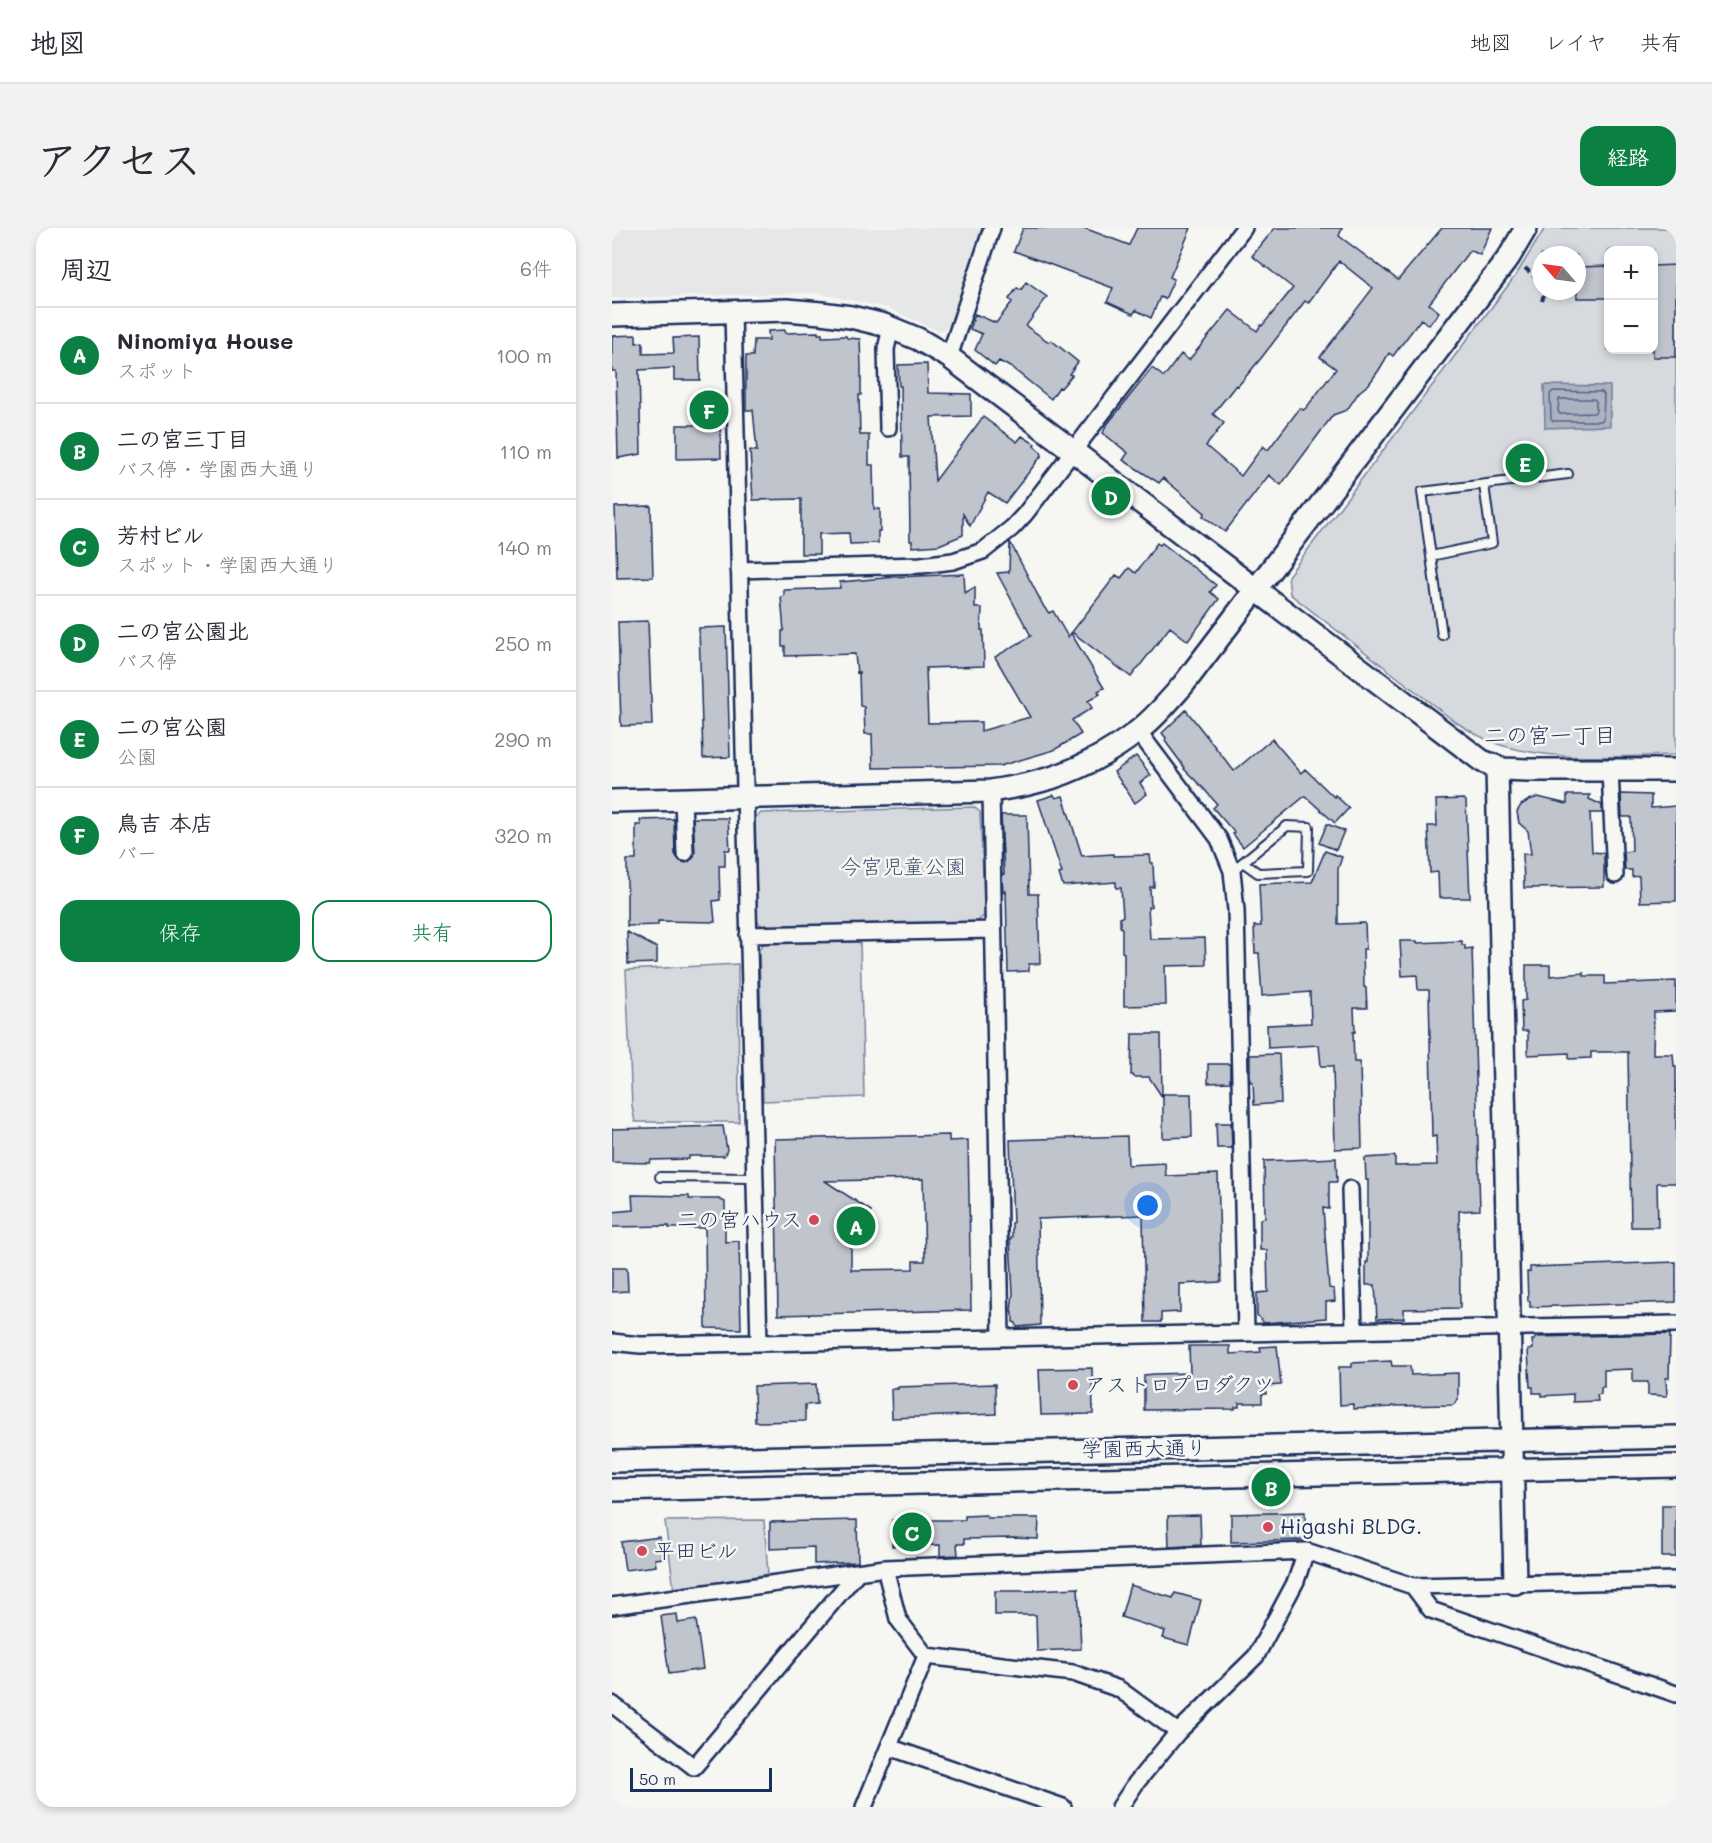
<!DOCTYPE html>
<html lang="ja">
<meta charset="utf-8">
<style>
:root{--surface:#fff;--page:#f2f2f3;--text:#2b2b33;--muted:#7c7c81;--line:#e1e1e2;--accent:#0b8043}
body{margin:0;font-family:Mali,"Klee One",sans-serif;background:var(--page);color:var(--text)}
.controls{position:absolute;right:18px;top:18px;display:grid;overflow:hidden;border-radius:12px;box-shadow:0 3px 9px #0003}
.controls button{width:54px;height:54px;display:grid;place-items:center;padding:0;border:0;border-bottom:2px solid var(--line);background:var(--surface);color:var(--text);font:30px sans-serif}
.compass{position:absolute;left:920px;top:18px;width:54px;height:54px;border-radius:50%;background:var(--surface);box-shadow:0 3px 9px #0003;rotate:298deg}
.scale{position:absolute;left:18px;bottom:15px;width:142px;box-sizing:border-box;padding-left:6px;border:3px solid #1b2f5e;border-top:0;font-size:16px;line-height:21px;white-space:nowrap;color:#1b2f5e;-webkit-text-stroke:4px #f6f6f2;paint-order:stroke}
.you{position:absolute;left:536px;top:978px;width:21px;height:21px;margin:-15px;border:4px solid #fff;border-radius:50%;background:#1a73e8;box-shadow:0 0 0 9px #1a73e833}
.badge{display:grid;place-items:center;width:39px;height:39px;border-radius:50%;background:var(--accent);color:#fff;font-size:20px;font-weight:700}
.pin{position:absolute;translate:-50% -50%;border:3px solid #fff;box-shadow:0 2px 6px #0006}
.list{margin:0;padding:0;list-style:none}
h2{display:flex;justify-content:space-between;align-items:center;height:78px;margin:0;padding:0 24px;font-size:26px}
h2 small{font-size:20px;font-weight:400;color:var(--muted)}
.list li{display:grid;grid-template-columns:39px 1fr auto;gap:18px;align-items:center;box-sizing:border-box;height:96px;padding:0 24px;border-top:2px solid var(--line)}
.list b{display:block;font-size:22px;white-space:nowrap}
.list p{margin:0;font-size:20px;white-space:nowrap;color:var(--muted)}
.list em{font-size:20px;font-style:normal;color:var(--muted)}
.actions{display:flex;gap:12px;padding:18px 24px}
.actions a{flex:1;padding:14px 0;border:2px solid var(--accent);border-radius:18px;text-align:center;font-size:21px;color:var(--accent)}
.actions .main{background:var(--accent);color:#fff}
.map{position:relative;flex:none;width:1064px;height:1579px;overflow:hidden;border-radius:18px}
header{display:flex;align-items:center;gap:36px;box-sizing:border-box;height:84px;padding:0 30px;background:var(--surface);border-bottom:2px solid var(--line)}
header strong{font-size:28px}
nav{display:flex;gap:33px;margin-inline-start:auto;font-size:21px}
.intro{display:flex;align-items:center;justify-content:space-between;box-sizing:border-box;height:144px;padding:0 36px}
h1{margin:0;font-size:42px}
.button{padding:15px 27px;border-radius:18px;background:var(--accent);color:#fff;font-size:21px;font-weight:700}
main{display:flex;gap:36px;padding:0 36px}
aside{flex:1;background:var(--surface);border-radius:18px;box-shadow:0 3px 9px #0003}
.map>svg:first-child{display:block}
</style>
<header>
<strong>地図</strong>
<nav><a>地図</a><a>レイヤ</a><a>共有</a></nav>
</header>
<div class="intro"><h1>アクセス</h1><a class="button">経路</a></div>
<main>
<aside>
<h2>周辺<small>6件</small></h2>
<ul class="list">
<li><span class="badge">A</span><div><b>Ninomiya House</b><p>スポット</p></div><em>100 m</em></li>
<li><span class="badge">B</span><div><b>二の宮三丁目</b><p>バス停 · 学園西大通り</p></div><em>110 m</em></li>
<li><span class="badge">C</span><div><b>芳村ビル</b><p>スポット · 学園西大通り</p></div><em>140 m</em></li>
<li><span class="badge">D</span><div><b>二の宮公園北</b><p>バス停</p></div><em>250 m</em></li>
<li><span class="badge">E</span><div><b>二の宮公園</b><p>公園</p></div><em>290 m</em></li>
<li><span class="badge">F</span><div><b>鳥吉 本店</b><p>バー</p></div><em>320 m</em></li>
</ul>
<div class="actions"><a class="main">保存</a><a>共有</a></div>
</aside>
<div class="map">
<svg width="1064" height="1579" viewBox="0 0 1064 1579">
<rect width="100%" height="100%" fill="#f6f6f2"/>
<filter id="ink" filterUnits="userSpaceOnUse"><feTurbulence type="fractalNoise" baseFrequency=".0167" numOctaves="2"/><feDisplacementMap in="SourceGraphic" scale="12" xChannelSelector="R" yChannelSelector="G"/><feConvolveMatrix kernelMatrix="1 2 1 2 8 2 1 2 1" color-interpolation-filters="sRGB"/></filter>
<g filter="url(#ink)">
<path fill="#e6e7e7" d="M 0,0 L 370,0 L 338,99 L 326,103 L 276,80 L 204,65 L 0,70 Z"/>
<path fill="#d6d9dd" stroke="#78849e" stroke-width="1.5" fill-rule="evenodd" d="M 933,0 L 1064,0 L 1064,527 C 1007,528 947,534 892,518 C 874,513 858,503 842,493 L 678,366 L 676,348 L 904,47 ZM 996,22 L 1042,22 L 1042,122 L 996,122 ZM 929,27 L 965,27 L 965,63 L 929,63 Z
M 362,579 L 368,584 L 373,687 L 364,694 L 152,700 L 145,693 L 143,590 L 149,585 Z
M 248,713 L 252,869 L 151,873 L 147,721 L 152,715 Z
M 126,736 L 127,894 L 23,894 L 20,878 L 14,742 Z
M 152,1292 L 156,1346 L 62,1362 L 53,1293 Z"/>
<path fill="#abb2c0" stroke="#717e99" stroke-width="1.5" d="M 932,157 L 998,158 L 998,198 L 933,200 Z"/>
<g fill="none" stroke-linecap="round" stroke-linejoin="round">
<path stroke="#556385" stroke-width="1.5" d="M 941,163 L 990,164 L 992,167 L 991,191 L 989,193 L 941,193 L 939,191 L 938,166 Z
M 947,171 L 982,171 L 984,173 L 984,183 L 982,185 L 948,186 L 946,183 Z"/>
</g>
<path fill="#c0c4cd" stroke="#1b2f5e" stroke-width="1.5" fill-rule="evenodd" d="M 411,0 L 472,0 L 517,17 L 525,0 L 579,0 L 558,49 L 562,51 L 553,71 L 548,69 L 539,90 L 524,82 L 521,86 L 495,74 L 501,60 L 402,23 Z
M 663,0 L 730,0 L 727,8 L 786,52 L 830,0 L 880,0 L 868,27 L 858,22 L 817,76 L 827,84 L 817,97 L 809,91 L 781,128 L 777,125 L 767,142 L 757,156 L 747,164 L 735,182 L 721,187 L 669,257 L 657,247 L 613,304 L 591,288 L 593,285 L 551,250 L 547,255 L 511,232 L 516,225 L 491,205 L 494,198 L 540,140 L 552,149 L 569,126 L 577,132 L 618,82 L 645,103 L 649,97 L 650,98 L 681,60 L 640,28 ZM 727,33 L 761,60 L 708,129 L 724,141 L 694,180 L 691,182 L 688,180 L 656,222 L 651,218 L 629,248 L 594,218 L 612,195 L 601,186 L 624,157 L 626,158 L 650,129 L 693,73 L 696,75 Z
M 1064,37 L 1064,129 L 1041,129 L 1041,38 Z
M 996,38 L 996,70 L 965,70 L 965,39 Z
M 414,54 L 435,69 L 414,98 L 437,114 L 439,112 L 466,134 L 457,146 L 460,147 L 449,160 L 447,159 L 439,171 L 400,140 L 387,133 L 383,138 L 363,122 L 370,106 L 358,101 L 363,86 L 384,95 L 400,74 L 397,71 L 405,60 L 409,62 Z
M 173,102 L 173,105 L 206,104 L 206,106 L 210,106 L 210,109 L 234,108 L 235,110 L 248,111 L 249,139 L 249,167 L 247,167 L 248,207 L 257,207 L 257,237 L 261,237 L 262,281 L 268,281 L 268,303 L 266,303 L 266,315 L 238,316 L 237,305 L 207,306 L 207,326 L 189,326 L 189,271 L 141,272 L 138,222 L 145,223 L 141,182 L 134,182 L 134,128 L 141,128 L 142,112 L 157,112 L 156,103 Z
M 24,107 L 24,115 L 31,114 L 31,126 L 62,125 L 61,110 L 87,109 L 88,152 L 62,152 L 62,140 L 27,142 L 29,226 L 6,230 L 4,143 L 0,143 L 0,108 Z
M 315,136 L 316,165 L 359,166 L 359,188 L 319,189 L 323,253 L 371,189 L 405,214 L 410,208 L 423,216 L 422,218 L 429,224 L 430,227 L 393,275 L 376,264 L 358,298 L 351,286 L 351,307 L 327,317 L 300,319 L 300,313 L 298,313 L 297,229 L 290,229 L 289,158 L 287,158 L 286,137 Z
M 84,168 L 111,168 L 110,191 L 108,191 L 109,230 L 65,231 L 65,197 L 84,197 Z
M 39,278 L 41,349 L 5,350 L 3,279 Z
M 398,314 L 432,379 L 437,385 L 441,383 L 456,409 L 459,405 L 492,460 L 486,463 L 488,466 L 476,473 L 480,480 L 460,492 L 469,506 L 442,522 L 388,538 L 261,540 L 260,506 L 253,506 L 252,479 L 248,478 L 247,444 L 245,445 L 243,426 L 173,428 L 173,418 L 170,418 L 170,403 L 172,403 L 169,369 L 172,368 L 172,362 L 228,360 L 228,354 L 284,349 L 352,346 L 353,365 L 363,359 L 363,380 L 370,380 L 369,402 L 371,402 L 372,438 L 314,440 L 316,495 L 369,494 L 369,503 L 418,489 L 383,429 L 419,408 L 385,345 L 397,344 Z
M 545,315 L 548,317 L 550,315 L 604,357 L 598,364 L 607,371 L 576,413 L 558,399 L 519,449 L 460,404 L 504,347 L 509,350 L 517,340 L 524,345 Z
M 36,393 L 40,497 L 9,498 L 6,394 Z
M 114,399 L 118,529 L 91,530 L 87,400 Z
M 574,482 L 622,543 L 660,511 L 689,545 L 693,541 L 722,569 L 723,567 L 737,580 L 723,595 L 693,568 L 631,619 L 621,606 L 622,604 L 601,580 L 605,576 L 592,561 L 572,541 L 573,540 L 553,513 L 554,510 L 550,505 Z
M 524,528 L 539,547 L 528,555 L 535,566 L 523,575 L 502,544 Z
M 1009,566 L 1039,567 L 1039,580 L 1064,578 L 1064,673 L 1028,674 L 1027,648 L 1020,649 L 1020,642 L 1013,642 L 1012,624 L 1020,623 L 1019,589 L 1010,589 Z
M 442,567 L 444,570 L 451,568 L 470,628 L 501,626 L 501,628 L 538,627 L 539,635 L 541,635 L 542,659 L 538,659 L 539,679 L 536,679 L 538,711 L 593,710 L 594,737 L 553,738 L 554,777 L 512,778 L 512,725 L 510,724 L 510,701 L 508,698 L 508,690 L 511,688 L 509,660 L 504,660 L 504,654 L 451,658 L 447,646 L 450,645 L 426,572 Z
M 955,567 L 978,567 L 977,571 L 990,577 L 990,585 L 978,585 L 980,624 L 992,625 L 992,659 L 912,660 L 911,626 L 919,626 L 916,603 L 907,595 L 905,584 L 909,577 L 917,572 L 926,569 L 955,576 Z
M 852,571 L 854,573 L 858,670 L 827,670 L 826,644 L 818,645 L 816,598 L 825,598 L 824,572 Z
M 389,587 L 415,587 L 417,666 L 426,666 L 428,736 L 417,736 L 417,743 L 396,744 L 394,663 L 391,664 L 390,646 L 392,646 Z
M 81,590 L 116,590 L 118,622 L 113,622 L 113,638 L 107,638 L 108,672 L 101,673 L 103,694 L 46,693 L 46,697 L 15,698 L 15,632 L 24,632 L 24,597 L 29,597 L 28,592 L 62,591 L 63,626 L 68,633 L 74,635 L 81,630 L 83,625 Z
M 715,596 L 732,603 L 724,622 L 707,615 Z
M 713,623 L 730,629 L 726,641 L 726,696 L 753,695 L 754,721 L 751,721 L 752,759 L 754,760 L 755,780 L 742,780 L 743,804 L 741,804 L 742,834 L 748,834 L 750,920 L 723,921 L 721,838 L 709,838 L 707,817 L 656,820 L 655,797 L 699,795 L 698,764 L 650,768 L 647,725 L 643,725 L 642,698 L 649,698 L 647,656 L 700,654 Z
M 15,704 L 45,720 L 45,735 L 16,736 Z
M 788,713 L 805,713 L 805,715 L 850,713 L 850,717 L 853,717 L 853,721 L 860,720 L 868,982 L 847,983 L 848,1080 L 792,1081 L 792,1090 L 765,1091 L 763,1057 L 754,1057 L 754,1034 L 756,1034 L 756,952 L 754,952 L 753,930 L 783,928 L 783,938 L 825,937 L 824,908 L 820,909 L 817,762 L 806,762 L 805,747 L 790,748 Z
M 914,737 L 938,737 L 938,748 L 972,745 L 972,748 L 993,748 L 993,756 L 1064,753 L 1064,783 L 1042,784 L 1041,826 L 1061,826 L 1062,838 L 1064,838 L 1064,955 L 1045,955 L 1046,999 L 1019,999 L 1016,824 L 979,824 L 979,830 L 957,831 L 957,825 L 916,827 L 916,803 L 910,803 L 909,773 L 914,772 Z
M 520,806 L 549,806 L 550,869 L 537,849 L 522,849 L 521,847 L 519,847 Z
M 667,826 L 669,875 L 642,877 L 641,854 L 638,854 L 638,827 Z
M 596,836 L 618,836 L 618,854 L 596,855 Z
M 551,866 L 579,866 L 580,909 L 551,910 Z
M 604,895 L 619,895 L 620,920 L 605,920 Z
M 111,898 L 115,922 L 112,928 L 77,928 L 77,931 L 39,932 L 38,935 L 0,934 L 0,901 Z
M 337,907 L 337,913 L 356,912 L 359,1082 L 166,1087 L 163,911 ZM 311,951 L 313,1033 L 301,1033 L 301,1041 L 239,1042 L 239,1014 L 259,983 L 213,953 Z
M 515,908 L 516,937 L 553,935 L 554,948 L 606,946 L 609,1054 L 568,1056 L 568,1084 L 549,1085 L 549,1094 L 533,1094 L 531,987 L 426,991 L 428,1097 L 405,1099 L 404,1095 L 401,1094 L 401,1084 L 399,1083 L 401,1065 L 398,1011 L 400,1009 L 400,995 L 401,995 L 398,912 Z
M 724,930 L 725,954 L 717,954 L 717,981 L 711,980 L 717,1060 L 722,1061 L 723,1073 L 714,1074 L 714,1090 L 652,1095 L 645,1087 L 645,1065 L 656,1064 L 655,1022 L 648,1022 L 648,991 L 653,990 L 652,933 Z
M 20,967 L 77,968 L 77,971 L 107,971 L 113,974 L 113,1014 L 127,1013 L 129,1101 L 94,1100 L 93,1000 L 57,1000 L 57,998 L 0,999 L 0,984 L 21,982 Z
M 1064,1034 L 1064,1074 L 918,1079 L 918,1073 L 916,1073 L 915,1044 L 918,1044 L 918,1039 Z
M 0,1040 L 15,1040 L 16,1063 L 0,1064 Z
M 1058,1106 L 1057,1150 L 1054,1150 L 1055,1168 L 1036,1167 L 1036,1154 L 1021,1154 L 1021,1141 L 992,1142 L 992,1159 L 989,1159 L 989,1166 L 985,1167 L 986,1173 L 961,1174 L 961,1166 L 930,1168 L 930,1165 L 921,1165 L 921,1159 L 918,1159 L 916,1122 L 921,1121 L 920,1112 L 923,1112 L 923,1109 Z
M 577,1118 L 618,1118 L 618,1126 L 649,1124 L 648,1119 L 665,1118 L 669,1157 L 654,1158 L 654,1166 L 650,1166 L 650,1175 L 627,1175 L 627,1179 L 623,1179 L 623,1181 L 532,1182 L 532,1147 L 543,1146 L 578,1145 Z
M 779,1133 L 780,1138 L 798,1138 L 799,1147 L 846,1145 L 846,1172 L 841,1177 L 780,1178 L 780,1179 L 741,1181 L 741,1176 L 728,1177 L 727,1139 L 740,1139 L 740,1135 Z
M 480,1140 L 481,1186 L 429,1187 L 427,1141 Z
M 204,1156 L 205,1176 L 193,1177 L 193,1193 L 143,1194 L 142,1158 Z
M 383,1156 L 384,1186 L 280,1190 L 279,1161 L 286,1161 L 285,1159 Z
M 1050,1277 L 1064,1277 L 1064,1329 L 1050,1329 Z
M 693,1284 L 693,1312 L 619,1314 L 619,1286 Z
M 374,1287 L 375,1290 L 427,1290 L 426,1311 L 401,1310 L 352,1311 L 352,1316 L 345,1316 L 346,1327 L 328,1328 L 328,1317 L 280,1318 L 280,1292 L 353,1292 L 353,1288 Z
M 588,1287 L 589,1317 L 557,1319 L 556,1288 Z
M 245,1292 L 246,1334 L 202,1336 L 202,1319 L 158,1321 L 158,1294 Z
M 48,1309 L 51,1330 L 43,1331 L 44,1338 L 13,1342 L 9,1314 Z
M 518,1357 L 561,1370 L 563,1365 L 589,1372 L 577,1417 L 551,1410 L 553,1403 L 509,1389 Z
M 466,1360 L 469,1421 L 425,1423 L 424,1387 L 383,1387 L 383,1363 L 423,1363 L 423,1362 Z
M 65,1386 L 66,1395 L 84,1392 L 91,1441 L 57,1446 L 49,1388 Z"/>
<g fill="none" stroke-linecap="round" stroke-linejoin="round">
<g stroke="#1b2f5e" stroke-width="12">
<path id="lane" d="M 819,328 L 880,315 L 872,257
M 830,407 L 810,264 L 956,246
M 620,643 L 675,598 L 697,599 L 696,643 L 646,645 L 632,635
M 48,949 L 142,950"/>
</g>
<g stroke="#1b2f5e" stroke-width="20">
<path id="street" d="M 121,85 L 147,1115
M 337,129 L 380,0
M 276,200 L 274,121 L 279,100
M 127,342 L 309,337 L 341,333 L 371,323 L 400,300 L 413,286 L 632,0
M 526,503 L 607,611 L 620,643 L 624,682 L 634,1104
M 998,543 L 1003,647
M 379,563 L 389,1110
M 71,571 L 73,625
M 136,707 L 381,702
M 738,961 L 742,1101
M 0,1114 L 28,1117 L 147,1115 L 1064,1096
M 801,1358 L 819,1382 L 1064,1466
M 0,1378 L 273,1340 L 694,1323 L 801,1358 L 1064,1352
M 314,1428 L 461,1445 L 507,1461 L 566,1504
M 0,1476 L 82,1539 L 245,1345
M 277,1519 L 451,1579
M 252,1579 L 314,1428 L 286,1391 L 273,1340
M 508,1579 L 524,1555 L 566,1504 L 644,1428 L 684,1353 L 694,1323"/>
</g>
<g stroke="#1b2f5e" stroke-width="26">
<path id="secondary" d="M 0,87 L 175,82 L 209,85 L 239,89 L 272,97 L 306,111 L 337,129 L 870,533 L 891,541 L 915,542 L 1064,542
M 885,539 L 903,1355
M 0,573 L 379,563 C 395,560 412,558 428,553 C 461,545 500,524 526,503 C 543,490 557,473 571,457 L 897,29 L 914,0
M 0,1233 L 1064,1209
M 0,1262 L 1064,1238"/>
</g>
<path stroke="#1b2f5e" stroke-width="4" stroke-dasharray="6 4.5" stroke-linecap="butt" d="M 913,40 L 929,54
M 930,73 L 933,63"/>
<use href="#lane" stroke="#f6f6f2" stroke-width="8"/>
<use href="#street" stroke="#f6f6f2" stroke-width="15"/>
<use href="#secondary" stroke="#f6f6f2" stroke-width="21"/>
</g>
</g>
<g fill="#d1495b" stroke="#f6f6f2" stroke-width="2">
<circle cx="202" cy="992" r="6"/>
<circle cx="461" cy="1157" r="6"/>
<circle cx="656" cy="1299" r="6"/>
<circle cx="30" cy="1323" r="6"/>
</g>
<g text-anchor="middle" stroke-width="5" stroke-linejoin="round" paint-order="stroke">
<g font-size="21" fill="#405177" stroke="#f6f6f2">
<text x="291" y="646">今宮児童公園</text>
</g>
<g font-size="21" fill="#1b2f5e" stroke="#f6f6f2" text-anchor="start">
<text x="190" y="999" text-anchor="end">二の宮ハウス</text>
<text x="473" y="1164">アストロプロダクツ</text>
<text x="668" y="1306">Higashi BLDG.</text>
<text x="42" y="1330">平田ビル</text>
</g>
<g font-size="21" fill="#1b2f5e" stroke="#f6f6f2">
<text transform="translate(532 1221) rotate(-1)" y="7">学園西大通り</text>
</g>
<g font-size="22" fill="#1b2f5e" stroke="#f6f6f2">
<text x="938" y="515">二の宮一丁目</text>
</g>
</g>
</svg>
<div class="controls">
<button>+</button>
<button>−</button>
</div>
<svg class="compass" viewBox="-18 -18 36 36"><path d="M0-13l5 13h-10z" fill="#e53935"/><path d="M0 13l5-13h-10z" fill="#7c7c81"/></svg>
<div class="scale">50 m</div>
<div class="you"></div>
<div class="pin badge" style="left:244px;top:998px">A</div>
<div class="pin badge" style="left:659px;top:1259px">B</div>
<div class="pin badge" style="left:300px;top:1304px">C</div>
<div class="pin badge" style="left:499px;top:268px">D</div>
<div class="pin badge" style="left:913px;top:235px">E</div>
<div class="pin badge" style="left:97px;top:182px">F</div>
</div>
</main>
